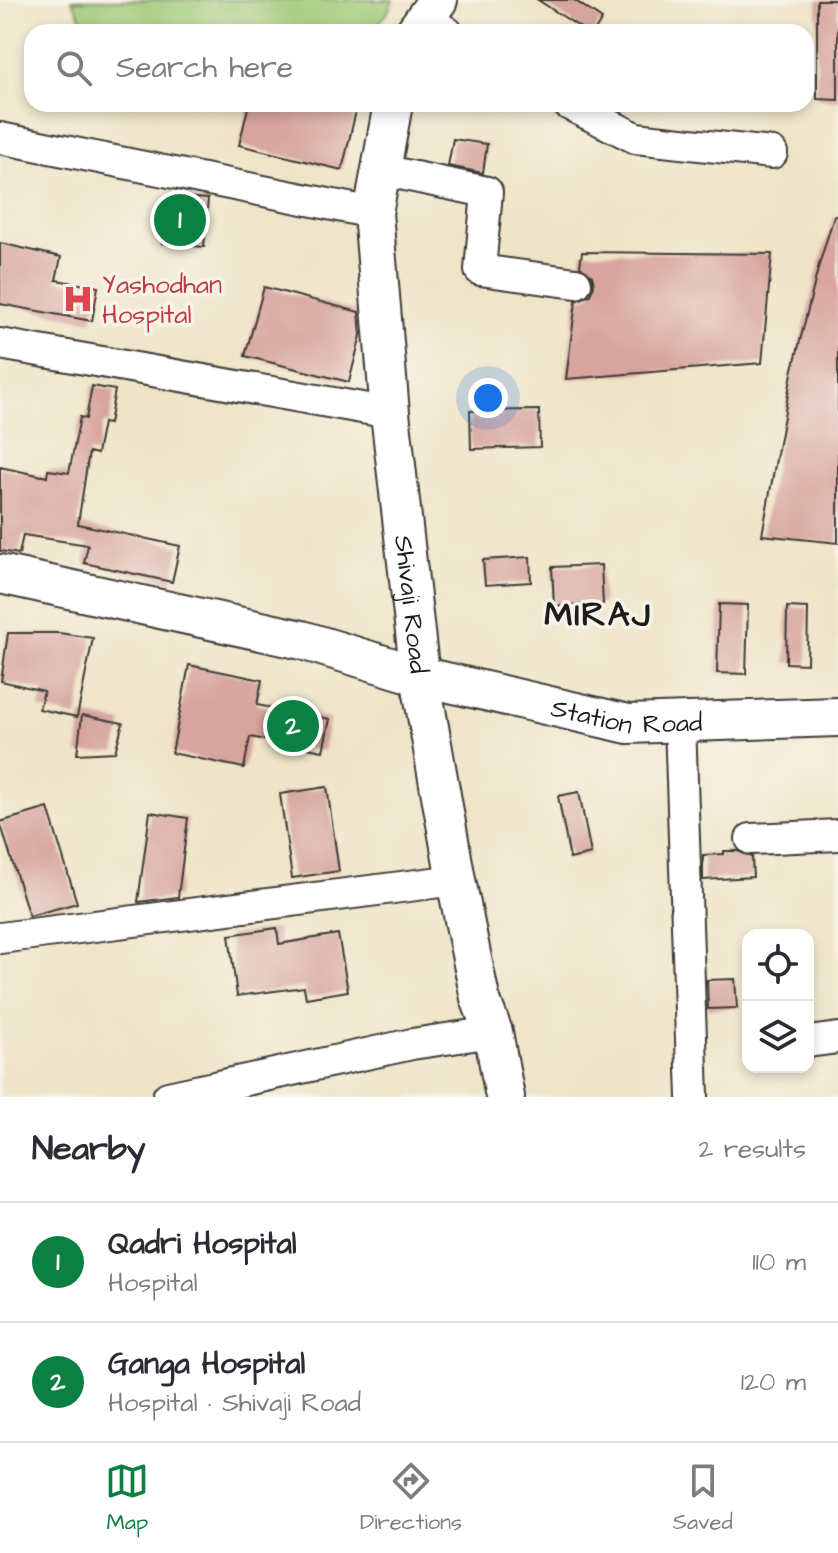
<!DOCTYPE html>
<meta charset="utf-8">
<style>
:root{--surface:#fff;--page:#f7f7f7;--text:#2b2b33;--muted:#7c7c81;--line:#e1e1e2;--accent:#0b8043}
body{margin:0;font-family:"Architects Daughter",sans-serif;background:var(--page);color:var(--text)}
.controls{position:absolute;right:24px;bottom:24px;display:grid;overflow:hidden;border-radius:16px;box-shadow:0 4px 12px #0003}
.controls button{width:72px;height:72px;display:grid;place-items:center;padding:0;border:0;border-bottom:2px solid var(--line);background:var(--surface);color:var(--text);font:40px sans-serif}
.you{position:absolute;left:488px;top:398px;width:28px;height:28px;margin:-20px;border:6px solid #fff;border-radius:50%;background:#1a73e8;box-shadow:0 0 0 12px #1a73e833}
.badge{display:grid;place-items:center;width:52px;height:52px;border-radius:50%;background:var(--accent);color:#fff;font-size:26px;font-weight:700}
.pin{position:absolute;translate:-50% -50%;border:4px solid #fff;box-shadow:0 2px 8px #0006}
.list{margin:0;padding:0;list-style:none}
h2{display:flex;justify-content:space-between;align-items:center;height:104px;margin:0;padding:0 32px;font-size:34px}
h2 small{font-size:26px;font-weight:400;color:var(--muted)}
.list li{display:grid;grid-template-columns:52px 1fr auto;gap:24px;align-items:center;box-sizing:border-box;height:120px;padding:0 32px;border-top:2px solid var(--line)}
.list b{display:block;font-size:30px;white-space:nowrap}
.list p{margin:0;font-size:26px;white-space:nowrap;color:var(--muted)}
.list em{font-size:26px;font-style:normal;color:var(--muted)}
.icon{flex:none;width:44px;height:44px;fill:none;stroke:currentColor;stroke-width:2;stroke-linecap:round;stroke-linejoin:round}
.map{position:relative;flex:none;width:838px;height:1097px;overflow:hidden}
.search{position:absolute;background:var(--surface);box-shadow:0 4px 12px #0003;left:24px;right:24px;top:24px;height:88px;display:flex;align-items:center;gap:20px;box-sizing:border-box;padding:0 28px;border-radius:24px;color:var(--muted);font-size:30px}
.sheet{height:344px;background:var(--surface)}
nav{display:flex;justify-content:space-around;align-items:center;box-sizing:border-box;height:112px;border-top:2px solid var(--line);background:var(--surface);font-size:22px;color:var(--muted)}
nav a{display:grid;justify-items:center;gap:4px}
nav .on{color:var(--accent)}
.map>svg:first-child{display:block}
</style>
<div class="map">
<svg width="838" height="1097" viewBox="0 0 838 1097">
<rect width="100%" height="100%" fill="#f7f3e8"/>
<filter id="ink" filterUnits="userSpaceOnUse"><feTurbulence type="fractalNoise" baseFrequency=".0125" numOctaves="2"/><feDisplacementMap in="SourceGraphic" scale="16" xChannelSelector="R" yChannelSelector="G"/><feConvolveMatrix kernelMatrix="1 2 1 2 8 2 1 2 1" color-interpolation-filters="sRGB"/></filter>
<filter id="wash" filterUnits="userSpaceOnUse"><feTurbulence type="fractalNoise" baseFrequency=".006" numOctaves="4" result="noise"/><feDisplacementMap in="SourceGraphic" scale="32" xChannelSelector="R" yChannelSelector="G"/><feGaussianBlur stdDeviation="1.8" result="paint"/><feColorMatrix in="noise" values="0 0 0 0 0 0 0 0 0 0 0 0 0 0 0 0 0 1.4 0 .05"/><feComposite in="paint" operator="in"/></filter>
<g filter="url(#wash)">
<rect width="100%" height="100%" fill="#efe4c7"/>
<path fill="#9ec976" stroke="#5d7249" stroke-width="2" d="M 72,0 L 393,0 L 387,14 L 370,32 L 95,32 L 82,19 Z"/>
<g id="blocks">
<path fill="#d7a59e" d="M 538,0 L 574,0 L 602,19 L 594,32 L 587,32 Z
M 817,0 L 838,0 L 838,100 L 817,99 Z
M 249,104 L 326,104 L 356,111 L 342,170 L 239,145 Z
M 453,139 L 487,144 L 483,173 L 448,166 Z
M 166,196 L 208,199 L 204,247 L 162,243 Z
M 834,216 L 838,216 L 838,543 L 762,535 L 792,373 L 819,265 Z
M 0,243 L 61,257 L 56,280 L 98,287 L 92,321 L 0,304 Z
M 582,252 L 772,254 L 762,363 L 566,379 L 576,301 L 590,295 L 594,285 L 592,276 L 580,266 Z
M 264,287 L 359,312 L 361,335 L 349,382 L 245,356 Z
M 92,386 L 115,390 L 109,424 L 103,423 L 97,454 L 89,452 L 78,524 L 180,546 L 172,582 L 84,563 L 88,545 L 23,535 L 19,554 L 0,551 L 0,467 L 47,477 L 48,470 L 69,473 L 80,417 L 86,419 Z
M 539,410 L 540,447 L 471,449 L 470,411 Z
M 530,557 L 531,582 L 485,585 L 483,560 Z
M 601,565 L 603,604 L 554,606 L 552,567 Z
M 719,604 L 748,605 L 746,674 L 717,673 Z
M 787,607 L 808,608 L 807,664 L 786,663 Z
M 8,633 L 59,633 L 93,638 L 77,717 L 39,709 L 44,691 L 1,681 Z
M 189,665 L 262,680 L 257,705 L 330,719 L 323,751 L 250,737 L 244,768 L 172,753 Z
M 82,715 L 123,723 L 115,752 L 77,754 Z
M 327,787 L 339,871 L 292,878 L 280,794 Z
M 579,792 L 591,854 L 570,859 L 558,796 Z
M 48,808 L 77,903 L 29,916 L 0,822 Z
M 150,812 L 188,818 L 178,897 L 138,902 Z
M 724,851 L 738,851 L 752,857 L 753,877 L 703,880 L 703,855 L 724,854 Z
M 277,928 L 279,944 L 338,934 L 348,991 L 306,998 L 304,987 L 237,996 L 229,935 Z
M 735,979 L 737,1008 L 708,1009 L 707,980 Z"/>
</g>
</g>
<g filter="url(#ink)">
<use href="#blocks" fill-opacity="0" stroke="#3c3a36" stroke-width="2"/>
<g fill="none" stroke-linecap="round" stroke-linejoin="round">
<g stroke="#3c3a36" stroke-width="34">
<path id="minor" d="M 425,18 L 447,32
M 568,104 L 636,138 L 772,153
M 0,138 L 373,213
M 381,170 L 487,192 L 480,270 L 576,283
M 0,344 L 390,413
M 680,723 L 693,1097
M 751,839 L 838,835
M 0,938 L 456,880
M 808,1042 L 838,1038
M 168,1097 L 412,1044 L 493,1032"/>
</g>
<g stroke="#3c3a36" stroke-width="42">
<g id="major">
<path d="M 415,32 L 438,0"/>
<path id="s1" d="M 393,104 L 373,213 L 390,413 L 420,676 L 456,880 L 480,998 L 493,1032 L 505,1097"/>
<path id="s2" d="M 0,574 L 302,640 L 420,676 L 628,724 L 838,717"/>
</g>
</g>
<use href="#minor" stroke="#fff" stroke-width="30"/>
<use href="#major" stroke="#fff" stroke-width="38"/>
</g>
</g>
<defs>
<g id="hospital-bare" transform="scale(2.4)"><path d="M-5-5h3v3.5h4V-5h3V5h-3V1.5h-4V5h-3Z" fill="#e0444e" stroke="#f7f3e8" stroke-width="2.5" paint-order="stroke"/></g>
</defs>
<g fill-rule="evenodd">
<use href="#hospital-bare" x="78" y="299"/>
</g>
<g text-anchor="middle" stroke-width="7" stroke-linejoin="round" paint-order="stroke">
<g font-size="26" fill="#be3a42" stroke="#f7f3e8" text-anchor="start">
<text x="102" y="293">Yashodhan<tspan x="102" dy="30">Hospital</tspan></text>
</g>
<g font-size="26" fill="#1c1c1c" stroke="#f7f3e8">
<text dy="9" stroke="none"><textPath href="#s1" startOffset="504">Shivaji Road</textPath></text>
<text dy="9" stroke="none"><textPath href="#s2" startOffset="644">Station Road</textPath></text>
</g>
<g font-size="34" font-weight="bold" letter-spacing="2" fill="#1c1c1c" stroke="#f7f3e8">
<text x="598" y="625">MIRAJ</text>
</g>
</g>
</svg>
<div class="controls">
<button><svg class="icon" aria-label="locate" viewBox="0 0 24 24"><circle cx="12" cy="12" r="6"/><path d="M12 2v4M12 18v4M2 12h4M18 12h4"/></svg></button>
<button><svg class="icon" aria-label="layers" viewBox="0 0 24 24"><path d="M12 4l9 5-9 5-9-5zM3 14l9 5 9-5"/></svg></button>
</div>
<div class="you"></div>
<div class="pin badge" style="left:180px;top:220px">1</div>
<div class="pin badge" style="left:293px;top:726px">2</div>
<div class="search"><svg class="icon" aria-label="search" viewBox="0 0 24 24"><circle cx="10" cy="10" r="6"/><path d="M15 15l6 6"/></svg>Search here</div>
</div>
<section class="sheet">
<h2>Nearby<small>2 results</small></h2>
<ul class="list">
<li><span class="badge">1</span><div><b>Qadri Hospital</b><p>Hospital</p></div><em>110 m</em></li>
<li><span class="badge">2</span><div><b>Ganga Hospital</b><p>Hospital · Shivaji Road</p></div><em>120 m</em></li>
</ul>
</section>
<nav>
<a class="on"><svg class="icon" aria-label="map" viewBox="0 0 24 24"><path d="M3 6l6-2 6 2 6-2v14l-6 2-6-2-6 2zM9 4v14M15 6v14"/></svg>Map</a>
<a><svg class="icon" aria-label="directions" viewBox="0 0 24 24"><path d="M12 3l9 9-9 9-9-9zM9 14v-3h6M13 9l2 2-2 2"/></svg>Directions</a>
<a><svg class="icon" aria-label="saved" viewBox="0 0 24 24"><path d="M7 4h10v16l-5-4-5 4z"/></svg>Saved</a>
</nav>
